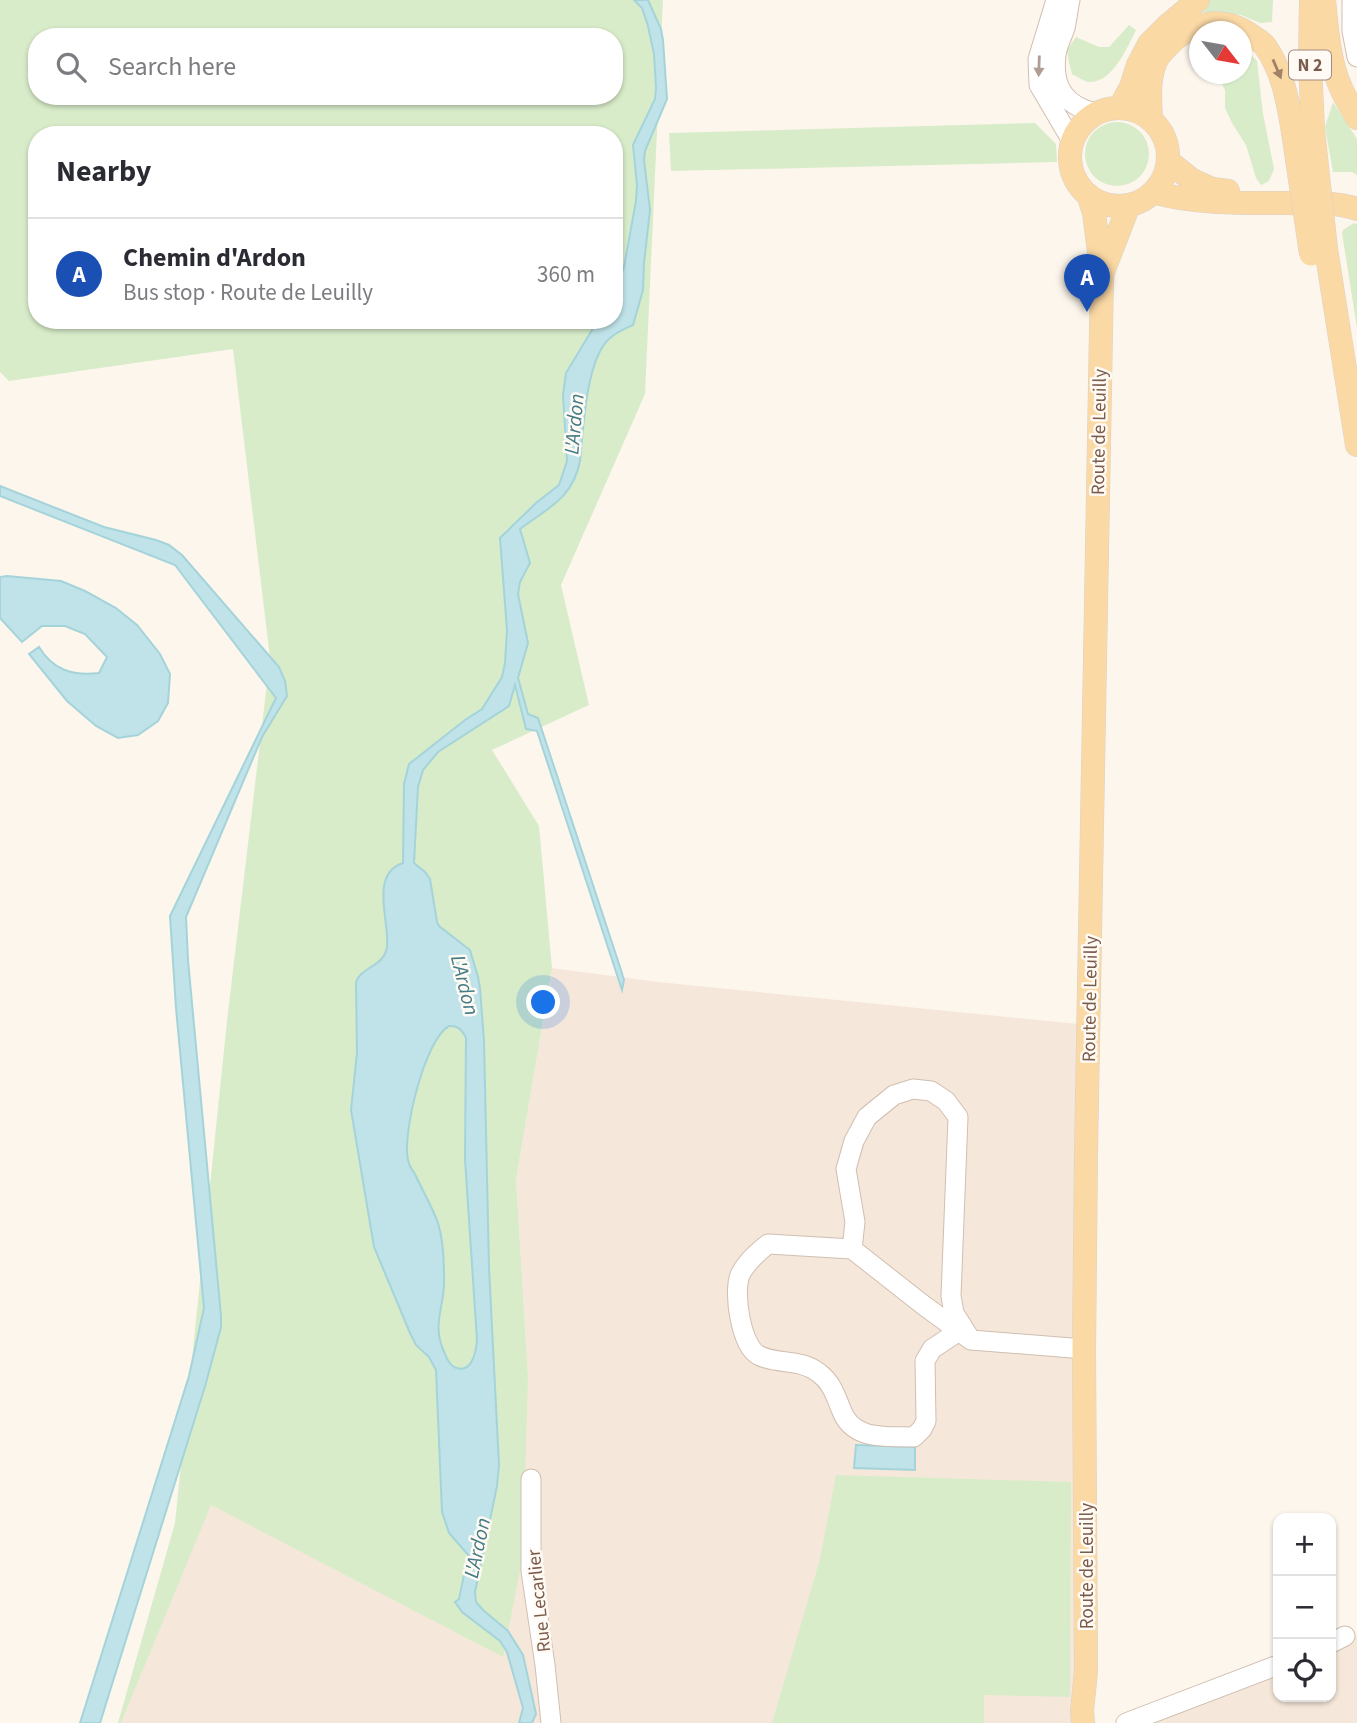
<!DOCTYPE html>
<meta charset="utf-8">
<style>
:root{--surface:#fff;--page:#f2f2f3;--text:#2b2b33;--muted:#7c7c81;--line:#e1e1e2;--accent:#2563eb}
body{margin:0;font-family:"Source Sans 3",sans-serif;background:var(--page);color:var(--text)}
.controls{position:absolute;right:21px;bottom:21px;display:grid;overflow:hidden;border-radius:14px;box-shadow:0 2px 5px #0004}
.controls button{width:63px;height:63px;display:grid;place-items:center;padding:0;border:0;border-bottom:2px solid var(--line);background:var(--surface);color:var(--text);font:35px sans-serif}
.compass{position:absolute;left:1189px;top:21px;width:63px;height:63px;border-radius:50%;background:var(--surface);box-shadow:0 2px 5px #0004;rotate:121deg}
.you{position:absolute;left:544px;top:1003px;width:24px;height:24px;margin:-18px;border:5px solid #fff;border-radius:50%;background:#1a73e8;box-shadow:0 0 0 10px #1a73e833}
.badge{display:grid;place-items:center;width:46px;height:46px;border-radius:50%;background:var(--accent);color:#fff;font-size:23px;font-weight:700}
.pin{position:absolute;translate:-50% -58px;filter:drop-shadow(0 2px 4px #0008)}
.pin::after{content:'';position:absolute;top:37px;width:24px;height:21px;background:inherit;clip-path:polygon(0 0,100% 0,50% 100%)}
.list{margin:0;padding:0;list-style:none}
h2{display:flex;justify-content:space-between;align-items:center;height:91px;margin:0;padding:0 28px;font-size:30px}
h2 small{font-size:23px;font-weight:400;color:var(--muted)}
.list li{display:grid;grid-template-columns:46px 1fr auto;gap:21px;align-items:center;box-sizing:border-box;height:112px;padding:0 28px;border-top:2px solid var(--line)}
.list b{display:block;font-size:26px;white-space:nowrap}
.list p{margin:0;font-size:23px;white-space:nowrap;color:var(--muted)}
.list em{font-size:23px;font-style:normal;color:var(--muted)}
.icon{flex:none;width:38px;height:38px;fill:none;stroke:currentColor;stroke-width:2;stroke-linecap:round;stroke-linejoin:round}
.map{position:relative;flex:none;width:1357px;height:1723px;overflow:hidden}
.search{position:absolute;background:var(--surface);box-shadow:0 2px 5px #0004;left:28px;top:28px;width:595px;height:77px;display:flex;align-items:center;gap:18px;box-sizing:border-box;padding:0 24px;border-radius:28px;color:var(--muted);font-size:26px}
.panel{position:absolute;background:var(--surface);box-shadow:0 2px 5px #0004;left:28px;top:126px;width:595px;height:203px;border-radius:28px}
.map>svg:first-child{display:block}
</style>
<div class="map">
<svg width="1357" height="1723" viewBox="0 0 1357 1723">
<rect width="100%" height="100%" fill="#fdf6ec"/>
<path fill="#f5e8da" d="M 552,968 L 658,982 L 1079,1024 L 1090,1578 L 1072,1723 L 121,1723 L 210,1504 L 502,1656 L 528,1375 L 516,1180 Z
M 1357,1636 L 1357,1723 L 1151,1723 L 1278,1672 L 1278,1697 L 1331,1697 L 1331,1649 Z"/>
<path fill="#d8ecc9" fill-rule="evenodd" d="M 0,0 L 663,0 L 645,394 L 561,585 L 589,705 L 492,750 L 539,826 L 552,968 L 516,1180 L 528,1375 L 523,1556 L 503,1657 L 211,1505 L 121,1723 L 118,1723 L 175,1523 L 227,1021 L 270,658 L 233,349 L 9,381 L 0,372 ZM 37,37 L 614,37 L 614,96 L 37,96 ZM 37,135 L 614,135 L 614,320 L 37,320 Z
M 1209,0 L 1273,0 L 1272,22 L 1260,23 L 1241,15 L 1195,11 Z
M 1129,25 L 1136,30 C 1127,48 1112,84 1088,82 C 1083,81 1077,76 1072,74 L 1069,63 L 1067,50 L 1076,37 L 1099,47 L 1109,47 Z
M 1242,45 L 1257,61 L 1263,114 L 1274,169 L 1269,181 L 1261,185 L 1256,178 L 1246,145 L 1232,123 L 1225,108 L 1225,90 L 1217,74 L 1242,74 Z
M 1333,102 L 1357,139 L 1357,175 L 1352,172 L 1333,172 L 1325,127 Z
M1085 154a32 32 0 1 1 64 0a32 32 0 1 1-64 0Z
M 1035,123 L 1056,144 L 1057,162 L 671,171 L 669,133 Z
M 1354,223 L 1357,224 L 1357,328 L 1342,233 L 1343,230 Z
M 836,1475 L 1071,1482 L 1070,1697 L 984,1695 L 984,1723 L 772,1723 L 820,1559 Z"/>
<path fill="#bfe3e8" stroke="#a5d3da" stroke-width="2" fill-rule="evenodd" d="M 634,0 L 648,0 L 661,29 L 663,40 L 667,99 L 645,151 L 644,160 L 650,210 L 644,263 L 643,290 L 633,325 C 624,329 616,332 609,339 C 586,360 583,430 580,461 C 573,498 548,508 520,529 L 530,563 L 520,582 L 518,594 L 528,643 L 518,678 L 528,714 L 538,718 L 621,970 L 624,980 L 622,990 L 537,731 L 526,729 L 515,685 L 509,706 L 438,752 L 423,770 L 418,787 L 414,863 L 425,872 L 430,879 L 437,922 L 439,926 L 470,950 L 478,977 L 480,988 L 484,1041 L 489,1268 L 499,1465 L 497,1486 L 475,1592 L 476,1602 L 483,1610 L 508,1631 L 523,1655 L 536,1714 L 532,1723 L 519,1723 L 523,1708 L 507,1652 L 500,1641 L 462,1612 L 455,1602 L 459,1599 L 465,1570 L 470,1560 L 470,1557 L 449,1533 L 442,1512 L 436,1370 L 429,1357 L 416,1345 L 410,1333 L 374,1247 L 351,1110 L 357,1053 L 356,982 C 362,966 384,967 387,947 C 390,922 369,874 403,863 L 404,784 L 409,764 L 465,720 L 482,709 L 502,677 L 505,663 L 507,630 L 500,538 L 536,503 L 559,485 L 567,461 L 563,395 L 566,373 L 598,320 L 614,320 L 614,291 L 624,267 L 636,201 L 637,185 L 633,145 L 655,99 L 656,88 L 654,54 L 648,26 L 642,8 ZM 449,1026 C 458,1025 462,1030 466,1038 L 465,1159 L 477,1340 C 476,1352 472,1375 454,1367 C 449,1364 447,1359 445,1354 C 430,1323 446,1306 444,1276 C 444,1259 443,1239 438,1223 C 432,1206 422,1190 415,1174 C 412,1170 409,1165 408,1160 C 402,1133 425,1039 449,1026 Z
M 0,486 L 104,527 L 156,540 L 169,545 L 182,555 L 279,667 L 285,681 L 287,696 L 262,737 L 186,917 L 188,960 L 221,1316 L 221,1327 L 206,1383 L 100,1723 L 80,1723 L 189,1376 L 204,1308 L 176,1008 L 170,916 L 276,698 L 175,565 L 0,496 Z
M 7,576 L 61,581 L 85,591 L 116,608 L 137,625 L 160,654 L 170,674 L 168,703 L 158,721 L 138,735 L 118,738 L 96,726 L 67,701 L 29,654 L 39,647 C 53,670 72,676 99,673 L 107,657 L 85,634 L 65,626 L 42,626 L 22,642 L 0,618 L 0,577 Z
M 856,1445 L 915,1447 L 915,1470 L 854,1468 Z"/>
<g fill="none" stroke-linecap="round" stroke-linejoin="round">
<g stroke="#d1beb0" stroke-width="21">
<path id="minor" d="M 1056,0 L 1038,59 L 1039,85 L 1072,141
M 1070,0 C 1068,9 1067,19 1065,28 C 1062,37 1057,46 1056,55 C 1052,87 1065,106 1096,113
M 1352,0 L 1352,31 L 1357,57
M 852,1249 L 768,1244 C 759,1251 745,1264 740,1275 C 733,1293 741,1345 758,1355 C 776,1365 800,1358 819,1373 C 831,1382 835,1394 841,1409 C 852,1441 885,1436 914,1437 L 922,1429 L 926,1421 L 925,1361 L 932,1349 L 959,1331
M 852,1249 L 855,1222 L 846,1169 L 854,1141 L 867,1117 L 894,1095 L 913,1089 L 931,1091 L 946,1101 L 958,1117 L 951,1296 L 954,1313 L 971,1340
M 852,1249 L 922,1304 L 971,1340 L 1084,1349
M 531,1479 L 531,1571 L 545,1665 L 551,1723
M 1331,1643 L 1345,1636
M 1126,1723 L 1278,1665"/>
</g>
<g stroke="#dad1cd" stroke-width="24">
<path id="major" d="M 1311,0 L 1310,64 L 1313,130
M 1324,0 C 1327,29 1329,62 1341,88 C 1345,98 1352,108 1357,118
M 1120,107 L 1131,87 L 1138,65 L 1149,44 L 1168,25 L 1198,0
M1070 157a49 49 0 1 1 98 0a49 49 0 1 1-98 0Z
M 1151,119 C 1150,99 1148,80 1156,61 C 1160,53 1168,46 1174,40 C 1197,20 1226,17 1252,36 C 1257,39 1261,41 1265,46 C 1283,71 1288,102 1293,132
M 1168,161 L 1192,180 L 1212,189 L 1228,191
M 1153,192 C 1193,204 1245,203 1287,203 C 1310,204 1335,201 1357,209
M 1326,249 L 1357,445
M 1103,272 L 1129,205
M 1083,1723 L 1082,1711 L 1086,1671 L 1084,1349 L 1086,1153 L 1102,275 L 1094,213 L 1089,197"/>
</g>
<use href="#minor" stroke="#fff" stroke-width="19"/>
<use href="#major" stroke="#fbd9a5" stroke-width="23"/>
<g stroke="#dad1cd" stroke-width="24" stroke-linecap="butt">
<path id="major-bridge" d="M 1313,130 L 1326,249
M 1293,132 L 1311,254"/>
</g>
<use href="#major-bridge" stroke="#fbd9a5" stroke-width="23"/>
</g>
<defs><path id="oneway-solid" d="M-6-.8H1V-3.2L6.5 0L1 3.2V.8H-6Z" transform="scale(1.75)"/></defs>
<use fill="#af9d94" href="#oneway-solid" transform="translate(1039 66) rotate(92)"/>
<use fill="#a18267" href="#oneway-solid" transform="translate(1277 69) rotate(67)"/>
<g text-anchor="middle" stroke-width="5" stroke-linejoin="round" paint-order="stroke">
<rect fill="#fffaf3" stroke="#a28b7f" stroke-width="2" x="1289" y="50.5" width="42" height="29" rx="5"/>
<g font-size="18" font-weight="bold" fill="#7a5c4d">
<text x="1310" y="71">N 2</text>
</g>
<g font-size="19" fill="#7a5c4d" stroke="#fffaf3">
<text transform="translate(1098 432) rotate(-89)" y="7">Route de Leuilly</text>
<text transform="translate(1089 999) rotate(-89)" y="7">Route de Leuilly</text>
<text transform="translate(1086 1566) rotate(-90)" y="7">Route de Leuilly</text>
<text transform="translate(538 1601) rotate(-96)" y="7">Rue Lecarlier</text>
</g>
<g font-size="21" font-style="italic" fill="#437c86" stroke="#fffaf3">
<text transform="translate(574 424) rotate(-85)" y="7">L'Ardon</text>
<text transform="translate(465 985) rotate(76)" y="7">L'Ardon</text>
<text transform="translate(477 1548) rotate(-78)" y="7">L'Ardon</text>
</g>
</g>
</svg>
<div class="controls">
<button>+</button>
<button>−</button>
<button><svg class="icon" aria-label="locate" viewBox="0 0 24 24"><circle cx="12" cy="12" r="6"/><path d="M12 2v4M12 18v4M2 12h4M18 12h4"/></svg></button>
</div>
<svg class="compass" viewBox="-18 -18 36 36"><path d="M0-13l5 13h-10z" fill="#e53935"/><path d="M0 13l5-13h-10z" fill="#7c7c81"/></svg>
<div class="you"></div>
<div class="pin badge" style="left:1087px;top:312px;background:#1a4fb4">A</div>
<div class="search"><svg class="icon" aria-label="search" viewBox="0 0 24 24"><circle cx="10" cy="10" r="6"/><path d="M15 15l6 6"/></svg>Search here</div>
<section class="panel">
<h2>Nearby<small></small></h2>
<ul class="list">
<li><span class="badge" style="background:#1a4fb4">A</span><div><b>Chemin d'Ardon</b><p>Bus stop · Route de Leuilly</p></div><em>360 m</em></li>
</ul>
</section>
</div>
